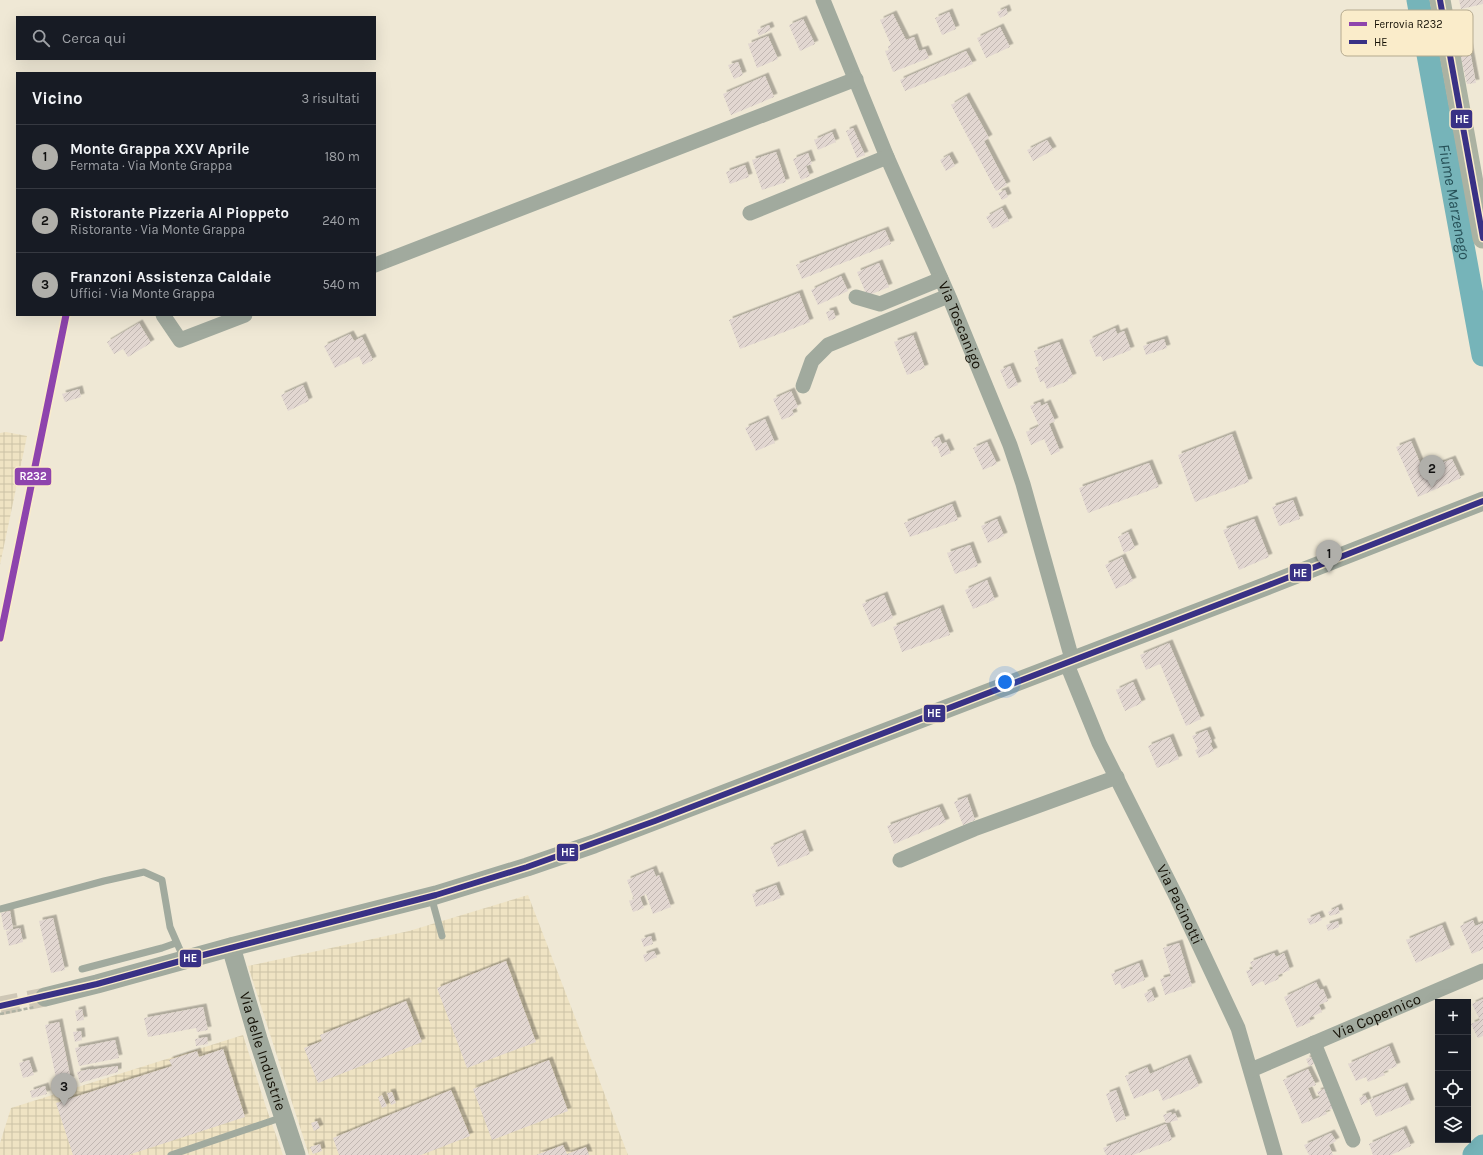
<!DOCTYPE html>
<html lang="it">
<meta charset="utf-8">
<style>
:root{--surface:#171b24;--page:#242831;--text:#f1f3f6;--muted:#9ea1a6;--line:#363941;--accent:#b0afaa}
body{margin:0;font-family:Karla,sans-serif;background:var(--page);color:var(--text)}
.controls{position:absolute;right:12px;bottom:12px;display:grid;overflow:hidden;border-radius:0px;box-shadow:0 4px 16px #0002}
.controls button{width:36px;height:36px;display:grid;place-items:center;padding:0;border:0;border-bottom:1px solid var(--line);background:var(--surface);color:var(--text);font:20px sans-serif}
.you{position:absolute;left:1005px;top:682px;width:14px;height:14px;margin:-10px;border:3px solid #fff;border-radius:50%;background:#1a73e8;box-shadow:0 0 0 6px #1a73e833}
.badge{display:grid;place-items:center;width:26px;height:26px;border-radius:50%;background:var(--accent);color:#111;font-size:13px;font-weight:700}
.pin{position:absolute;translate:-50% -33px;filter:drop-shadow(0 1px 2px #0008)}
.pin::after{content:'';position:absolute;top:21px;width:14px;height:12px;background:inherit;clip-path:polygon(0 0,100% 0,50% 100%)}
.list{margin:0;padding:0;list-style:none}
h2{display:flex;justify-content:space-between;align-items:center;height:52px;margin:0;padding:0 16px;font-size:17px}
h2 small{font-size:13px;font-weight:400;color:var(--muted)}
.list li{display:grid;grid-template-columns:26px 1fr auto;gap:12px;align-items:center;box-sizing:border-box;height:64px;padding:0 16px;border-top:1px solid var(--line)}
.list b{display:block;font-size:15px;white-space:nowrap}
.list p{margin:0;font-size:13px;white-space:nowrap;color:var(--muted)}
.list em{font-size:13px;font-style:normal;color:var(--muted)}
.icon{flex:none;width:22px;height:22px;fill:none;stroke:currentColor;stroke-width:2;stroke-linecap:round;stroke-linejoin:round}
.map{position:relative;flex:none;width:1483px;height:1155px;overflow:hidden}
.search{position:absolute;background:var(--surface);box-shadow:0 4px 16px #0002;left:16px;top:16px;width:360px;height:44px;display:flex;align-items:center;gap:10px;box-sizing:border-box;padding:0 14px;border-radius:0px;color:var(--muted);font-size:15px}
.panel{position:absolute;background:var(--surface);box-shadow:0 4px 16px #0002;left:16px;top:72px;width:360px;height:244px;border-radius:0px}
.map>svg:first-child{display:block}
</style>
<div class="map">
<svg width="1483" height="1155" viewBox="0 0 1483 1155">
<defs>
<pattern id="industrial-grid" width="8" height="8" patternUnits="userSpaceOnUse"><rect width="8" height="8" fill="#efe3c3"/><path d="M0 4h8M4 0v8" fill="none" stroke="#ccc2a6"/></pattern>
<pattern id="building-hatch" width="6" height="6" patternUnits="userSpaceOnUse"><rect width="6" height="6" fill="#e2d7d1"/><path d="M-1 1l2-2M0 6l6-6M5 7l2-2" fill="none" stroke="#c1b7b2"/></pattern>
<filter id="shadow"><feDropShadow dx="3.5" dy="-3.5" stdDeviation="0" flood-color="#0004"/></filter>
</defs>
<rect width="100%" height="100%" fill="#efe8d5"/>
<path fill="url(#industrial-grid)" d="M 6,432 L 27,436 L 0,565 L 0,433 Z
M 528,895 L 628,1155 L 309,1155 L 248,966 L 409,931 Z
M 243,1035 L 266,1107 L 283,1155 L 0,1155 L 0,1143 L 11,1108 Z"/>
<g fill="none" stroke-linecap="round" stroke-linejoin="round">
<g stroke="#76b4b9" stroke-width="23">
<path id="s1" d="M 1418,0 L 1483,355"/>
<path d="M 1474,1155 L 1483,1146"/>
</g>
</g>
<path fill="url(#building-hatch)" filter="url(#shadow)" d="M 1459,0 L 1483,0 L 1483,4 L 1461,9 Z
M 1006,8 L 1008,14 L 1000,18 L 997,12 Z
M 949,12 L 956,29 L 942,35 L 935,18 Z
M 893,14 L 906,40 L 914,37 L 919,51 L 925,49 L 929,58 L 893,72 L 885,51 L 889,50 L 888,46 L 891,45 L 880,20 Z
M 803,19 L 815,44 L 800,51 L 789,25 Z
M 769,25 L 771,30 L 759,36 L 757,30 Z
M 1000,27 L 1010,47 L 986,58 L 977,38 Z
M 768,36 L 778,59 L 757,68 L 748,44 Z
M 1469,46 L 1476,83 L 1467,84 L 1459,48 Z
M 966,51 L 973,64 L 905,91 L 900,80 Z
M 738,62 L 743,75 L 734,79 L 728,65 Z
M 765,76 L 774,97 L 731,115 L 723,94 Z
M 966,96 L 989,138 L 984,141 L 1007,185 L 996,191 L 951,105 Z
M 853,128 L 865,155 L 857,158 L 846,131 Z
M 832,132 L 836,142 L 818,150 L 814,140 Z
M 1047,140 L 1053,150 L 1033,161 L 1027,150 Z
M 776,152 L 786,182 L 762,190 L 752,160 Z
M 808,153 L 812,164 L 806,166 L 810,176 L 801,180 L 793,159 Z
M 949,155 L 955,166 L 946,171 L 940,160 Z
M 745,165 L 749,177 L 730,184 L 726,172 Z
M 1005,190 L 1008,197 L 1002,200 L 998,193 Z
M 1002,208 L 1009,221 L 993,229 L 986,217 Z
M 885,230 L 891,244 L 802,279 L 796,265 Z
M 879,263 L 889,287 L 867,296 L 857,272 Z
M 841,276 L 848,291 L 818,305 L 811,290 Z
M 799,293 L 810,322 L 740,349 L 729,320 Z
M 833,310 L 836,318 L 829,321 L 826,312 Z
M 139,323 L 151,343 L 128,357 L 123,349 L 114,354 L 107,342 Z
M 1115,328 L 1117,334 L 1124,331 L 1131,350 L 1103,361 L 1101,356 L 1096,357 L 1089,340 Z
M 350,334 L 354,341 L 362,337 L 373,360 L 363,365 L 359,356 L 335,368 L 324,346 Z
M 913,335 L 925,368 L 907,375 L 894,342 Z
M 1164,339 L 1167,348 L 1146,355 L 1143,346 Z
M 1059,342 L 1073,377 L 1068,379 L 1068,381 L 1047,389 L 1044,381 L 1040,382 L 1035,368 L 1039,366 L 1034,351 Z
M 1010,366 L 1018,385 L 1008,389 L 1000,370 Z
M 303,385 L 309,401 L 288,411 L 281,395 Z
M 79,389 L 81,397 L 65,402 L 62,394 Z
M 791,391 L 798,407 L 792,410 L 794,415 L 782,420 L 773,399 Z
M 1040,402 L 1041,406 L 1047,403 L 1055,421 L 1049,424 L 1060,451 L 1051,455 L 1044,439 L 1031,445 L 1026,432 L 1039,426 L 1030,406 Z
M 765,419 L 775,443 L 756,451 L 745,428 Z
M 1232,434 L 1249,482 L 1195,502 L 1178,455 Z
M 939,437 L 942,444 L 946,442 L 951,453 L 941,457 L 937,446 L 934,447 L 931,441 Z
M 1411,441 L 1423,470 L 1452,459 L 1461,478 L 1418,497 L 1396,447 Z
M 987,442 L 997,464 L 983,470 L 973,448 Z
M 1149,463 L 1159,487 L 1088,513 L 1079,488 Z
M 1293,500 L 1300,519 L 1279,526 L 1272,507 Z
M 952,504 L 958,520 L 910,537 L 904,523 Z
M 997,519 L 1004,536 L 988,543 L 981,526 Z
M 1254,519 L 1269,557 L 1239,570 L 1223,530 Z
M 1128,532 L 1135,548 L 1124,553 L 1118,537 Z
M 970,545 L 978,566 L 955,574 L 947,553 Z
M 1122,557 L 1133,581 L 1116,589 L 1105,565 Z
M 987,580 L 995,600 L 973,609 L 965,590 Z
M 884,595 L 893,618 L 872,627 L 862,604 Z
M 940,608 L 950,635 L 902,652 L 893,627 Z
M 1169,643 L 1201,719 L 1186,726 L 1160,664 L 1146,670 L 1140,655 Z
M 1133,682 L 1142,703 L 1125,711 L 1116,690 Z
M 1207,730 L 1212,742 L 1210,743 L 1214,751 L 1199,758 L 1195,750 L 1198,749 L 1192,736 Z
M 1170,737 L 1179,759 L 1157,768 L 1148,746 Z
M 967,797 L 975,820 L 963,825 L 954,802 Z
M 939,807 L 946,822 L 894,844 L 887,826 Z
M 802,833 L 810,854 L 778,867 L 770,847 Z
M 653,869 L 656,877 L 659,875 L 671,907 L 653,914 L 646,894 L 640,897 L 644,908 L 633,912 L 629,901 L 634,899 L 627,880 Z
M 776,885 L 781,898 L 756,907 L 752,894 Z
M 1338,907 L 1340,913 L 1330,916 L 1328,912 Z
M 10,911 L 13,929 L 4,930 L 1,913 Z
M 1319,914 L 1322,920 L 1310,925 L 1307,919 Z
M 53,918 L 65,970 L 51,973 L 39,921 Z
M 1473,920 L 1475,926 L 1483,923 L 1483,949 L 1472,954 L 1460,926 Z
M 1338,921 L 1339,927 L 1328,931 L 1326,925 Z
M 1442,925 L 1451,948 L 1416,963 L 1406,940 Z
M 20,928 L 23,942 L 9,946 L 6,931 Z
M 651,936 L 653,944 L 644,947 L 641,939 Z
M 1179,943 L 1192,986 L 1165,995 L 1160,979 L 1171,976 L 1163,948 Z
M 654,951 L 657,957 L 645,962 L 643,955 Z
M 1274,953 L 1276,957 L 1284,953 L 1290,970 L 1278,975 L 1279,979 L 1265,985 L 1263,981 L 1252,986 L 1246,971 L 1253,969 L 1250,962 Z
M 506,961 L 536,1042 L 467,1068 L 437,988 Z
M 1139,963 L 1145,980 L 1122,989 L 1120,983 L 1115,985 L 1111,974 Z
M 1316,982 L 1320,990 L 1323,989 L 1328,1001 L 1319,1005 L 1322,1012 L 1309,1018 L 1311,1022 L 1297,1028 L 1284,997 Z
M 1151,990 L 1155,1000 L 1148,1003 L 1144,994 Z
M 1483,999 L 1483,1036 L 1478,1038 L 1471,1024 L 1480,1020 L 1472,1004 Z
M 406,1001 L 422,1042 L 318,1083 L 304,1048 L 322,1041 L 320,1035 Z
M 203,1007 L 208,1030 L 197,1032 L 196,1028 L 148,1037 L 144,1018 Z
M 82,1009 L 84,1020 L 77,1021 L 75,1011 Z
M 59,1022 L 71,1080 L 57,1083 L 45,1025 Z
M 81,1031 L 82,1040 L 75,1042 L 73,1032 Z
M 207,1037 L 208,1044 L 196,1046 L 195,1039 Z
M 115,1040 L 119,1058 L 79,1066 L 75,1048 Z
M 1389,1046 L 1397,1066 L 1383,1072 L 1385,1075 L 1368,1082 L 1366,1077 L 1356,1081 L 1348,1064 Z
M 223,1049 L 245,1117 L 128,1155 L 73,1155 L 56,1103 L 172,1066 L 169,1060 L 197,1051 L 199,1057 Z
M 1311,1057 L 1314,1064 L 1309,1066 L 1306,1059 Z
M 1187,1058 L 1199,1086 L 1163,1101 L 1158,1089 L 1134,1099 L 1125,1076 L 1147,1067 L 1150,1074 Z
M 29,1060 L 34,1075 L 23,1078 L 19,1063 Z
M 549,1060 L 568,1111 L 492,1140 L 473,1089 Z
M 118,1066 L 118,1072 L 80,1083 L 77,1072 L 90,1069 L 90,1070 Z
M 1308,1069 L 1316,1085 L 1308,1088 L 1313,1100 L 1320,1097 L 1317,1092 L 1326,1088 L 1334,1108 L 1325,1111 L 1327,1114 L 1302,1124 L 1283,1080 Z
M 45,1086 L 47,1094 L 32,1098 L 30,1091 Z
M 1404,1086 L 1411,1103 L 1376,1117 L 1369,1100 Z
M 451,1090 L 470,1136 L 421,1155 L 339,1155 L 333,1138 Z
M 1116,1090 L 1126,1119 L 1116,1122 L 1106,1094 Z
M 392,1092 L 396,1103 L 391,1105 L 387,1093 Z
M 382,1095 L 387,1106 L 382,1108 L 378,1097 Z
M 1365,1095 L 1368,1102 L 1361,1105 L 1359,1098 Z
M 1171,1112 L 1172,1115 L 1175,1113 L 1178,1120 L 1166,1123 L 1163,1115 Z
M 317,1121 L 320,1128 L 314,1131 L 311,1123 Z
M 1166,1124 L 1172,1140 L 1133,1155 L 1106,1155 L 1103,1148 Z
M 1403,1129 L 1411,1146 L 1391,1155 L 1373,1155 L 1369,1144 Z
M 1331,1133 L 1336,1141 L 1329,1145 L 1333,1155 L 1309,1155 L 1304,1145 Z
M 320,1144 L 322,1151 L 313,1154 L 310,1147 Z
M 563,1145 L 567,1154 L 586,1147 L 589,1155 L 536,1155 Z"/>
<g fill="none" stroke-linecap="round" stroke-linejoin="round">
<path stroke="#cec7b6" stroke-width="19" stroke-dasharray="19 10" stroke-linecap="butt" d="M 0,1006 L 45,997"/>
<path stroke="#adb1a3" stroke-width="2.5" stroke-dasharray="4 2" stroke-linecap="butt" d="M 0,1014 L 35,1007"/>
<path stroke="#a1aa9e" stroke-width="7" d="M 431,896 L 442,936
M 0,909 L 104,881 L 144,872 L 162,880 L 170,927 L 184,959
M 82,969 L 162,948 L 176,943
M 171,1155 L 283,1117"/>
<g stroke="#a1aa9e" stroke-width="15">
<path id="s2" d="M 823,0 L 887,157 L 950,299 L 1010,445 L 1023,484 L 1072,659"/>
<path d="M 750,213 L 887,157"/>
<path d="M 375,265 L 856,79"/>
<path d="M 856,297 L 880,304 L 941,279"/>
<path d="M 163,315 L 180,340 L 245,315"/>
<path d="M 803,386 L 812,361 L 828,345 L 948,296"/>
<path id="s3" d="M 1066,662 L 1099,743 L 1177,898 L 1238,1028 L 1275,1155"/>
<path d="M 900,860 L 974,829 L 1117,777"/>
<path d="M 1314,1043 L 1353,1140"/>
<path id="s4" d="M 1251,1070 L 1483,971"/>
</g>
<g stroke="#a1aa9e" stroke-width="19">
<path id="s5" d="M 231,947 L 258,1039 L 296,1155"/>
<path d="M 45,997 L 97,984 L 231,947 L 436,895 L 527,867 L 594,844 L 1269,585 L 1483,501"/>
</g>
<path stroke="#abb2a2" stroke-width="21" d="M 1440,0 L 1483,238"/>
<g stroke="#faecca" stroke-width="9">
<path id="bus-1" d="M 1440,0 L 1483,238
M 0,1006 L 97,984 L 184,960 L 436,895 L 527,867 L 655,821 L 1269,585 L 1483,501"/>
</g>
<use href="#bus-1" stroke="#393185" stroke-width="6"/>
<g stroke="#faecca" stroke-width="10">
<path id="rail-1" d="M 0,638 L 66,315"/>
</g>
<use href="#rail-1" stroke="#8e44ad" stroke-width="7"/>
</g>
<g text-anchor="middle" stroke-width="3.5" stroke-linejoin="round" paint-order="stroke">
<g font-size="15" fill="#130f04" stroke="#faecca">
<text dy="5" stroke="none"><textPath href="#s2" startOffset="353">Via Toscanigo</textPath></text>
<text dy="5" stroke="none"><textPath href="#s3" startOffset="268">Via Pacinotti</textPath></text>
<text dy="5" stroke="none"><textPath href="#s4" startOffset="137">Via Copernico</textPath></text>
<text dy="5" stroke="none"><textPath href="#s5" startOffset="109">Via delle Industrie</textPath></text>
</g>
<g font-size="16" font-style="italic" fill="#265057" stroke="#faecca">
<text dy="6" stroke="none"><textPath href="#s1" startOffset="205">Fiume Marzenego</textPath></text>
</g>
</g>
<rect x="1341" y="10" width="132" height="46" rx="6" fill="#faecca" stroke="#b5aa8f" stroke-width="1"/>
<rect x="1349" y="22" width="18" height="4" fill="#8e44ad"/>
<rect x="1349" y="40" width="18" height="4" fill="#393185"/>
<g font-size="11" fill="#130f04">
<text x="1374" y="28">Ferrovia R232</text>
<text x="1374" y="46">HE</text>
</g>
<g stroke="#faecca" stroke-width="1.5">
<rect x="1450" y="109" width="23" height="20" rx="4" fill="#393185"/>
<rect x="14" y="467" width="38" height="19" rx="4" fill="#8e44ad"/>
<rect x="1289" y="563" width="23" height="19" rx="4" fill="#393185"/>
<rect x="923" y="704" width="23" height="19" rx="4" fill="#393185"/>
<rect x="556" y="843" width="23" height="19" rx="4" fill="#393185"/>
<rect x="179" y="949" width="23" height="19" rx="4" fill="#393185"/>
</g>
<g font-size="11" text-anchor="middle" font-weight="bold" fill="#fff">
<text x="1462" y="123">HE</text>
<text x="33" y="480">R232</text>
<text x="1300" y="577">HE</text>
<text x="934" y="717">HE</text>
<text x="568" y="856">HE</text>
<text x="190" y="962">HE</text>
</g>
</svg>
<div class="controls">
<button>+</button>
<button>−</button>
<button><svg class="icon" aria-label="locate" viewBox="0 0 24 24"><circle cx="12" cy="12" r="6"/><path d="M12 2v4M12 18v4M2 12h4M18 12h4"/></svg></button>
<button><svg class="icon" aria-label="layers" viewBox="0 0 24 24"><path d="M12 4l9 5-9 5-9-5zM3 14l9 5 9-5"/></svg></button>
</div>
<div class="you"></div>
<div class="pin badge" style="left:1329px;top:573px">1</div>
<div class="pin badge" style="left:1432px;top:488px">2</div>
<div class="pin badge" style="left:64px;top:1106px">3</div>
<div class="search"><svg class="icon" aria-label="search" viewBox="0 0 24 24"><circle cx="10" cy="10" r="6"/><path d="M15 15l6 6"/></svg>Cerca qui</div>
<section class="panel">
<h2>Vicino<small>3 risultati</small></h2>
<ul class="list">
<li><span class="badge">1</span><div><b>Monte Grappa XXV Aprile</b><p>Fermata · Via Monte Grappa</p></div><em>180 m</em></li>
<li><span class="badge">2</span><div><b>Ristorante Pizzeria Al Pioppeto</b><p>Ristorante · Via Monte Grappa</p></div><em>240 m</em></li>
<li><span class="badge">3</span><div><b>Franzoni Assistenza Caldaie</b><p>Uffici · Via Monte Grappa</p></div><em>540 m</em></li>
</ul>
</section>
</div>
